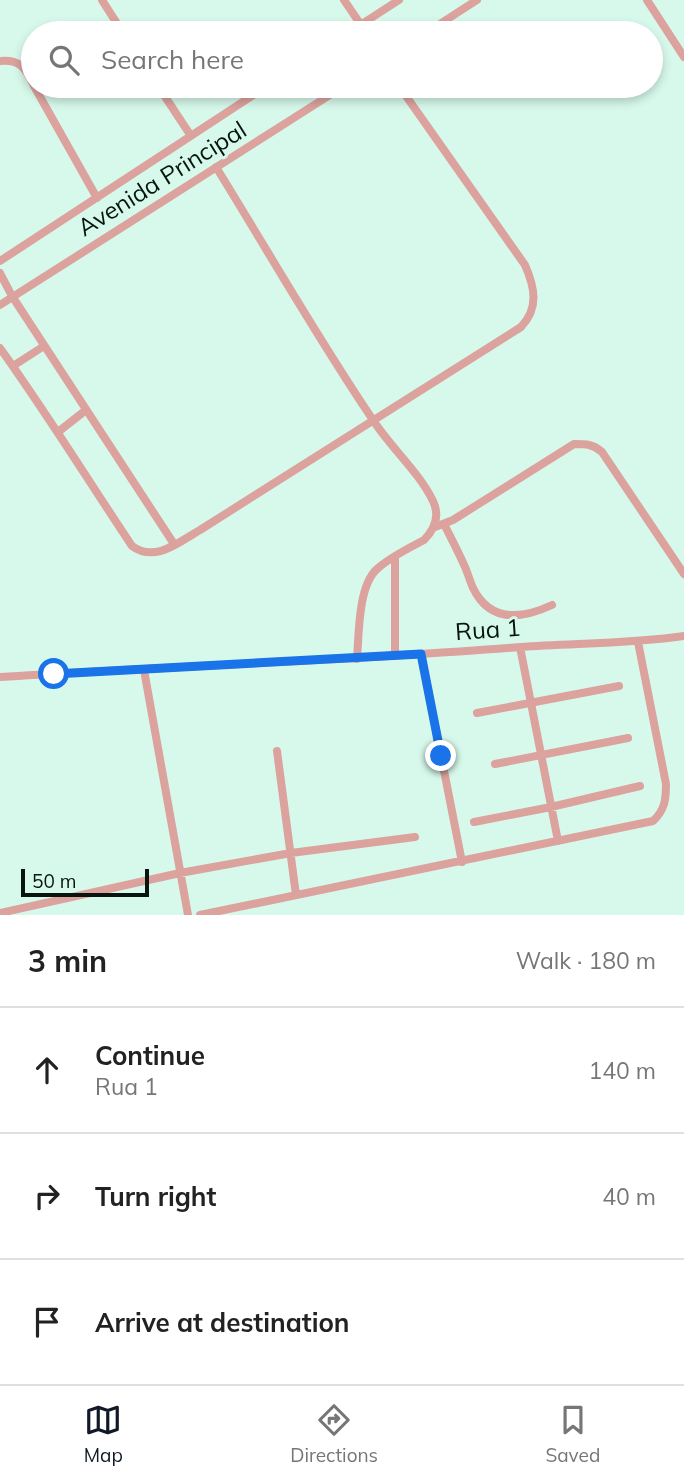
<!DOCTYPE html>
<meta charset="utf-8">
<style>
:root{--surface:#fff;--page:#f6f6f6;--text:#222;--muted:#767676;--line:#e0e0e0;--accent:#111827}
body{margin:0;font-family:Mulish,sans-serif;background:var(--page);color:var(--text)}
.scale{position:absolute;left:21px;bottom:18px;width:128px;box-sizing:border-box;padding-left:7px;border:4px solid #08140f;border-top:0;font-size:19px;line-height:24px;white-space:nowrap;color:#08140f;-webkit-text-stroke:5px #d7f9eb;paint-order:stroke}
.stop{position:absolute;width:21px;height:21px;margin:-16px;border:5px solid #1a73e8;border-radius:50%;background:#fff}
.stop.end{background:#1a73e8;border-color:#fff;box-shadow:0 2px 7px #0008}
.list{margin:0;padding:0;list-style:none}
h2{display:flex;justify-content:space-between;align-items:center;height:91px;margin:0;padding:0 28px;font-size:30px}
h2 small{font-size:23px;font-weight:400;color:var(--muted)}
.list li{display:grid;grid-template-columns:46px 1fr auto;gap:21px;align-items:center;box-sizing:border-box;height:126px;padding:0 28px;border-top:2px solid var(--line)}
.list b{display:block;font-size:26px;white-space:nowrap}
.list p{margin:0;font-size:23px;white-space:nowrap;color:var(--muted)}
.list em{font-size:23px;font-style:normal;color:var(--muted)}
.icon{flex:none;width:38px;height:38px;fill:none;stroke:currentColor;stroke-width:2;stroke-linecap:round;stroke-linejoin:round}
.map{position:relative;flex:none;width:684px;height:915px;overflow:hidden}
.search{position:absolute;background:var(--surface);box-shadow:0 4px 10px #0003;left:21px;right:21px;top:21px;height:77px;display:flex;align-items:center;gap:18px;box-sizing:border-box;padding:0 24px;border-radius:38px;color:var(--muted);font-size:26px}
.sheet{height:469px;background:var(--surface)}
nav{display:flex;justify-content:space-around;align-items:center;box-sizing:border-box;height:98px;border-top:2px solid var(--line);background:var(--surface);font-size:19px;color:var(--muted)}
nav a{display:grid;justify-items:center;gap:4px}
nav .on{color:var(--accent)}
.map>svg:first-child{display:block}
</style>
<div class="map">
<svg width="684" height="915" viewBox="0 0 684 915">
<rect width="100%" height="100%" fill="#d7f9eb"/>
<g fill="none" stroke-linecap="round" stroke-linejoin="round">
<path stroke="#dca29e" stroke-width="8" d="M 102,0 L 123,33
M 344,0 L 361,25
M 647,0 L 684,57
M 348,33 L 399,0
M 426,33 L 477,0
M 0,61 C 20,59 25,68 33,84
M 34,86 L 97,198
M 158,86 L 191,136
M 216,167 C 268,251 318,339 373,420 C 391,448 419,472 433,501 C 440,516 435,529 424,540 C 409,548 390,557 377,569 C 358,586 359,634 357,659
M 0,261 L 267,86
M 0,273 L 12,296 L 174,544
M 0,305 L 344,86
M 0,348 C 46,412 88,480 132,546 C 155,563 179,542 200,530 L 521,327 C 539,308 535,288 525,265 L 399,86
M 13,366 L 44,346
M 58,432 L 86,410
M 444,524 C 451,538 459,553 465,567 C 468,574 470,581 473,588 C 490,623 522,619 552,605
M 435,527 L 453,520 L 574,444 C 586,444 593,444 602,452 L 684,574
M 395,557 L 395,656
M 520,647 L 558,841
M 421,654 L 462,862
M 144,670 L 188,915
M 0,677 C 173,666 347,661 520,647 C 575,643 629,644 684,636
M 477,713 L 619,686
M 277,751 L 296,895
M 495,764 L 628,738
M 474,822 L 551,807 L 640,786
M 0,913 L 180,873 L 291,853 L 415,837
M 200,915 L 653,821 C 665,810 666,799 666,784 L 638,642"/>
</g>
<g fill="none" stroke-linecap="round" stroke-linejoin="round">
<path stroke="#1a73e8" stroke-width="9" d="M 54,674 L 421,654 L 441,756"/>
</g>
<g text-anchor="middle" stroke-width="6" stroke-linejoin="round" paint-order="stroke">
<g font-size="24" fill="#08140f" stroke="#d7f9eb">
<text transform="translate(162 179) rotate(-32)" y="8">Avenida Principal</text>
<text transform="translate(488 630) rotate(-4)" y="8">Rua 1</text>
</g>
</g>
</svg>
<div class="scale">50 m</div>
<div class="stop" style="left:54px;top:674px"></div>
<div class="stop end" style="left:441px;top:756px"></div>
<div class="search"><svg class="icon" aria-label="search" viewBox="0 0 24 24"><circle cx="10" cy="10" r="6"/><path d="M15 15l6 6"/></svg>Search here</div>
</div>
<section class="sheet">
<h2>3 min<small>Walk · 180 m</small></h2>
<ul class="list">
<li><svg class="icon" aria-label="ahead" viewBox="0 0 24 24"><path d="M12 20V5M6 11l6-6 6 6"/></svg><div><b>Continue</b><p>Rua 1</p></div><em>140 m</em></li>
<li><svg class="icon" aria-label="right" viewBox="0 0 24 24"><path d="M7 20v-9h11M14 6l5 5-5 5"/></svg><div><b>Turn right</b></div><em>40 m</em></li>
<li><svg class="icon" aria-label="arrive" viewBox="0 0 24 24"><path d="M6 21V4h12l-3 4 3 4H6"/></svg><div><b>Arrive at destination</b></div></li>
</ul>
</section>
<nav>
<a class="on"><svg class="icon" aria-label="map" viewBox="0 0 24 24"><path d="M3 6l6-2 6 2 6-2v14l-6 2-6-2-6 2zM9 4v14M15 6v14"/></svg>Map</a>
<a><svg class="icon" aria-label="directions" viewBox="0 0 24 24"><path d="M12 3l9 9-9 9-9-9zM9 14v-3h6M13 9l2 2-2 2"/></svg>Directions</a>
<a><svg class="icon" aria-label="saved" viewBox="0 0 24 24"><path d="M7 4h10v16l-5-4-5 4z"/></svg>Saved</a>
</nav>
